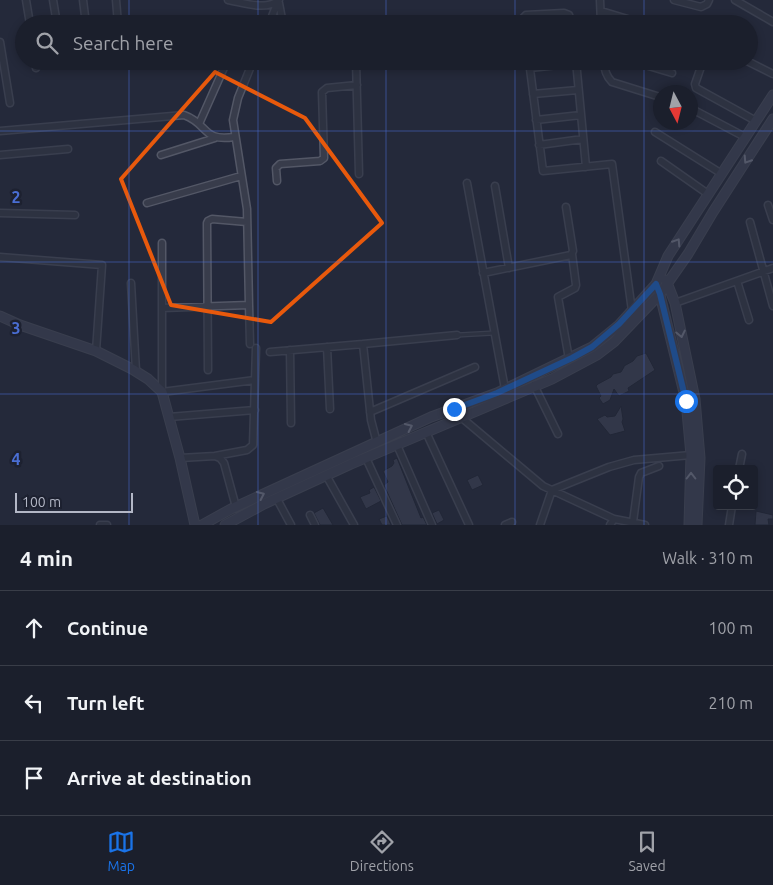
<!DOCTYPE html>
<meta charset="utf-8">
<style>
:root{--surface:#1b1f2c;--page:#282c38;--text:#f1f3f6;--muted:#a0a2a9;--line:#393d48;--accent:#1a73e8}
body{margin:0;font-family:Ubuntu,sans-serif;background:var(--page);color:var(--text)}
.controls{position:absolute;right:15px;bottom:15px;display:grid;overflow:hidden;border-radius:5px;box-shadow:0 2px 8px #0003}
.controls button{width:45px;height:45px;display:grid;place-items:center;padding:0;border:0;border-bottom:1px solid var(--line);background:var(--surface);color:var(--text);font:25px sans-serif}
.compass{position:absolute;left:653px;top:85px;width:45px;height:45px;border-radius:50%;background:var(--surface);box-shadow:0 2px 8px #0003;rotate:173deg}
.scale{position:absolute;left:15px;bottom:12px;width:118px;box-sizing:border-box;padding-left:5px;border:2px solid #b3b7c6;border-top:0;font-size:14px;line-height:18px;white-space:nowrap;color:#b3b7c6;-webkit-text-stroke:4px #1d2130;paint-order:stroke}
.stop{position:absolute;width:15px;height:15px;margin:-11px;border:4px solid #1a73e8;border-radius:50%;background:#fff}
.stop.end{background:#1a73e8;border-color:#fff;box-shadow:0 1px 5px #0008}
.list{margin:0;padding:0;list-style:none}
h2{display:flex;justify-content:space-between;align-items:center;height:65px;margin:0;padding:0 20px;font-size:21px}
h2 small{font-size:16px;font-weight:400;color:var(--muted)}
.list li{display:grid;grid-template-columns:32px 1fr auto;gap:15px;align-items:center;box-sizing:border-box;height:75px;padding:0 20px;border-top:1px solid var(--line)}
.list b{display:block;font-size:19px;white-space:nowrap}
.list em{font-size:16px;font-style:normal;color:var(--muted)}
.icon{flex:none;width:28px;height:28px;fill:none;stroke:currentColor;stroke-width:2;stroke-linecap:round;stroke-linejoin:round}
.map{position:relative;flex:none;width:773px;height:525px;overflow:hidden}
.search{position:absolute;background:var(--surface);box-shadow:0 2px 8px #0003;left:15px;right:15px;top:15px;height:55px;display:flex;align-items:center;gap:12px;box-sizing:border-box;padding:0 18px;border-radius:28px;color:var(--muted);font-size:19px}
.sheet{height:290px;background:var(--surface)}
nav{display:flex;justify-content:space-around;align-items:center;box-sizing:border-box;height:70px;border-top:1px solid var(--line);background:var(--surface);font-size:14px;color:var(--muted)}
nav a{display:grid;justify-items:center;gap:2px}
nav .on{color:var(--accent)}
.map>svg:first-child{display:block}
</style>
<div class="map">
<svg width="773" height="525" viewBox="0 0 773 525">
<rect width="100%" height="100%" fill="#24293b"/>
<path fill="#43485c" stroke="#1f2332" d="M 646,353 L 655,370 L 628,388 L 629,391 L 619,396 L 614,389 L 610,400 L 603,404 L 599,398 L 601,396 L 596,386 L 598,384 L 611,377 L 613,374 L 621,372 L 624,367 L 624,366 L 633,361 L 637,356 Z
M 621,406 L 623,419 L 622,422 L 625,431 L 610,435 L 597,419 L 605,415 L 607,417 L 615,416 Z
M 397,458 L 421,518 L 423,517 L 427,525 L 402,525 L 384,485 L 388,482 L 383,471 L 392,466 L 394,463 L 393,460 Z
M 478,475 L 483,485 L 472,490 L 467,480 Z
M 374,487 L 381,501 L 366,509 L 360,497 L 370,493 L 369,490 Z
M 323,508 L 333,525 L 320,525 L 314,513 Z
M 439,510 L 444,520 L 437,524 L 432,513 Z
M 756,511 L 773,515 L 773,519 L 768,519 L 769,525 L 755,525 Z
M 387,516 L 391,525 L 382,525 L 379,519 Z"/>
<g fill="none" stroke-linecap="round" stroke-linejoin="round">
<g stroke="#535766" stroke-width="5.5">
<path id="lane" d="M 458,335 L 494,333"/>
</g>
<g stroke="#535766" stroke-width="9">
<path id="street" d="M 26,0 L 30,24
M 53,0 L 57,24
M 83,0 L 86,24
M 116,0 L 118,24
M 228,0 C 244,3 266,11 279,0
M 600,0 L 601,24
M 674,0 L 701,7 L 707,4 L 709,0
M 735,0 L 773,22
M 279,3 L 283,24
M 601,11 L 644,24
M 269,24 L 278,1
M 523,24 L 523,18 L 526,15 L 564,13 L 569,15 L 572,24
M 0,42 L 10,103
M 35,61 L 36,68
M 64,61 L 64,63
M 356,61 L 359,174
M 529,61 L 543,171 L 612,164 L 632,311
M 576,61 L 586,167
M 604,61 C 604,70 606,76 612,82 L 660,97
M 632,61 L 672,73
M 703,61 L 695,84 L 696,88 L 756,121
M 747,61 L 773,74
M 530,68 L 576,63
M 533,94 L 578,90
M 690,108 L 745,137
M 536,120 L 581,115
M 199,124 L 227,61
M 0,131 L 184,115 C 209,124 202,142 234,137
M 655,132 L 722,174
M 539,145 L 583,139
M 0,155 L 68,149
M 161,155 L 215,138
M 661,161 L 708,194
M 277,181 L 276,168 L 280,164 L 320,161 L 324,158 L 322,92 L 327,88 L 357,85
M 467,183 L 505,389
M 495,186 L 509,268
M 147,203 L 241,176
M 768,205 L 773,220
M 0,213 L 75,215
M 750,222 L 773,306
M 0,257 L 102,265 L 96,351
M 483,273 L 571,255 L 573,251 L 566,207
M 737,281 L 749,320
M 131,283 L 136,371
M 675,303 L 773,268
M 249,305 L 247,209 L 233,120 L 238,98 L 253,61
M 162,308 L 162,243
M 250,344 L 249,305 L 162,308 L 162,392 L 255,380
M 363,344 L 457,335
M 327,347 L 330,409
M 290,350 L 291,423
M 270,352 L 363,344 L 371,420 L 377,443
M 569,359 L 558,297 L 575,288 L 576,285 L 572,254
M 208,370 L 207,223 L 208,221 L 212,219 L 247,222
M 534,385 L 558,434
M 370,412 L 475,367
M 169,417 L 255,410
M 462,418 L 543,486 L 614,519 L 645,525
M 426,432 L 469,525
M 397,445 L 432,525
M 215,456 L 247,450 L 253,445 L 256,348
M 180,458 L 215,456 L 220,458 L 224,463 L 236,507
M 366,458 L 397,525
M 739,469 L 742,454
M 326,475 L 354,525
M 277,499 L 291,525
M 310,515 L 315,525
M 633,522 L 639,477 L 641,473 L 659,466
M 100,525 L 107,525
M 505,525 L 512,522
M 540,525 L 552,490 L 609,467 L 634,460 L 691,455
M 610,525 L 614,519
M 729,525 L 732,506"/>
</g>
<g stroke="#535766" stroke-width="11">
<path id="secondary" d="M 666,280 L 675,303 L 695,399 L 700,458 L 697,525
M 659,291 L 686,401 L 691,455 L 689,525
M 0,316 L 20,325 L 96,351 L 132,369 L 148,379 L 162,392 L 180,458 L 195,525
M 202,525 L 231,509 L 431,417 L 497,393 L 592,347 L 619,325 L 656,284 L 668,256 L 773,95
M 225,525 L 264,504 L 351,464 L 552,379 L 597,355 L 614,342 L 660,294 L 688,254 L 713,212 L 773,119"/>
</g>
<use href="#lane" stroke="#383c4b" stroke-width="3"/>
<use href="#street" stroke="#383c4b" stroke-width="6"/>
<use href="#secondary" stroke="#464a5e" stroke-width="9"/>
</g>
<defs><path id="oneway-chevron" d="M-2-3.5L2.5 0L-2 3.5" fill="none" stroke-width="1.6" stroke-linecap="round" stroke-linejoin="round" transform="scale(1.25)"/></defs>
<g stroke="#8d91a2">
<use href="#oneway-chevron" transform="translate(747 160) rotate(123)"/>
<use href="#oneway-chevron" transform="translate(677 242) rotate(-57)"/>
<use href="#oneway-chevron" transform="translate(681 334) rotate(78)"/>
<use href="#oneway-chevron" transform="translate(409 427) rotate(-25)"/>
<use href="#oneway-chevron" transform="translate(691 476) rotate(-90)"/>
<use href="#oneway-chevron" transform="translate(261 495) rotate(-25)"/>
</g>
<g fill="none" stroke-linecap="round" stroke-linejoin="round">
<path stroke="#1a73e8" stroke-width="6" d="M 454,409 L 497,393 L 572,358 L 592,347 L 619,324 L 656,284 L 660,294 L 686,401"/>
</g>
<path d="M0 0H773V525H0ZM 215,72 L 305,118 L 382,223 L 271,322 L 171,305 L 121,179 Z" fill="#24293b" fill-opacity=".55" fill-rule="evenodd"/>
<path fill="none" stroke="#e8590c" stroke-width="4" stroke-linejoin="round" d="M 215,72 L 305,118 L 382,223 L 271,322 L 171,305 L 121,179 Z"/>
<path fill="none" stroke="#4a6ed3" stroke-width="1" stroke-opacity="0.55" d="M 129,0 L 129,24M 258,0 L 258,24M 386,0 L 386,24M 515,0 L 515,24M 644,0 L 644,24M 129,61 L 129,525M 258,61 L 258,525M 386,61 L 386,525M 515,61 L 515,525M 644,61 L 644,525M 0,131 L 773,131M 0,262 L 773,262M 0,394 L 773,394"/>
<g font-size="16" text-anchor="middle" font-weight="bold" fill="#4a6ed3" stroke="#1d2130" stroke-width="5" stroke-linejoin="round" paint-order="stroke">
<text x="16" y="203">2</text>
<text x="16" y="334">3</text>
<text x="16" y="465">4</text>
</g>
</svg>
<div class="controls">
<button><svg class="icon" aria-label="locate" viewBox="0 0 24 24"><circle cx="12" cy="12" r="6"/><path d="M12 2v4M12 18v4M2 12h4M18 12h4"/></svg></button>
</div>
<svg class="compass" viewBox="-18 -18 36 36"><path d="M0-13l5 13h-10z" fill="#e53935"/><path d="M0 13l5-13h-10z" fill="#a0a2a9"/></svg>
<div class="scale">100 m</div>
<div class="stop" style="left:686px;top:401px"></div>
<div class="stop end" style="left:454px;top:409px"></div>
<div class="search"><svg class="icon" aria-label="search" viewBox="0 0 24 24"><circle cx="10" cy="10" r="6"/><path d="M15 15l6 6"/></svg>Search here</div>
</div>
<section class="sheet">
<h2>4 min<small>Walk · 310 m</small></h2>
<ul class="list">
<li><svg class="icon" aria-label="ahead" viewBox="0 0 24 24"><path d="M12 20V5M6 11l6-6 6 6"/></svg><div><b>Continue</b></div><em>100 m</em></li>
<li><svg class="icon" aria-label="left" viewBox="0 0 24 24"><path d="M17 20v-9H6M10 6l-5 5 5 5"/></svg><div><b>Turn left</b></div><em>210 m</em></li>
<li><svg class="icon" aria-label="arrive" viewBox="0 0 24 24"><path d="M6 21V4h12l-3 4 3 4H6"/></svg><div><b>Arrive at destination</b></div></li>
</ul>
</section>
<nav>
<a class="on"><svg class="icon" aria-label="map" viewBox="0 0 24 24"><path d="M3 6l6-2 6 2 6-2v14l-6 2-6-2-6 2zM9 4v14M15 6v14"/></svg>Map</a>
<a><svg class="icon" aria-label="directions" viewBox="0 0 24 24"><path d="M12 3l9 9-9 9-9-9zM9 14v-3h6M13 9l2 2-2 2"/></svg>Directions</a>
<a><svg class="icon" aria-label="saved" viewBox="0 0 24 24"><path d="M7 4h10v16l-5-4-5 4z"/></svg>Saved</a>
</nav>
